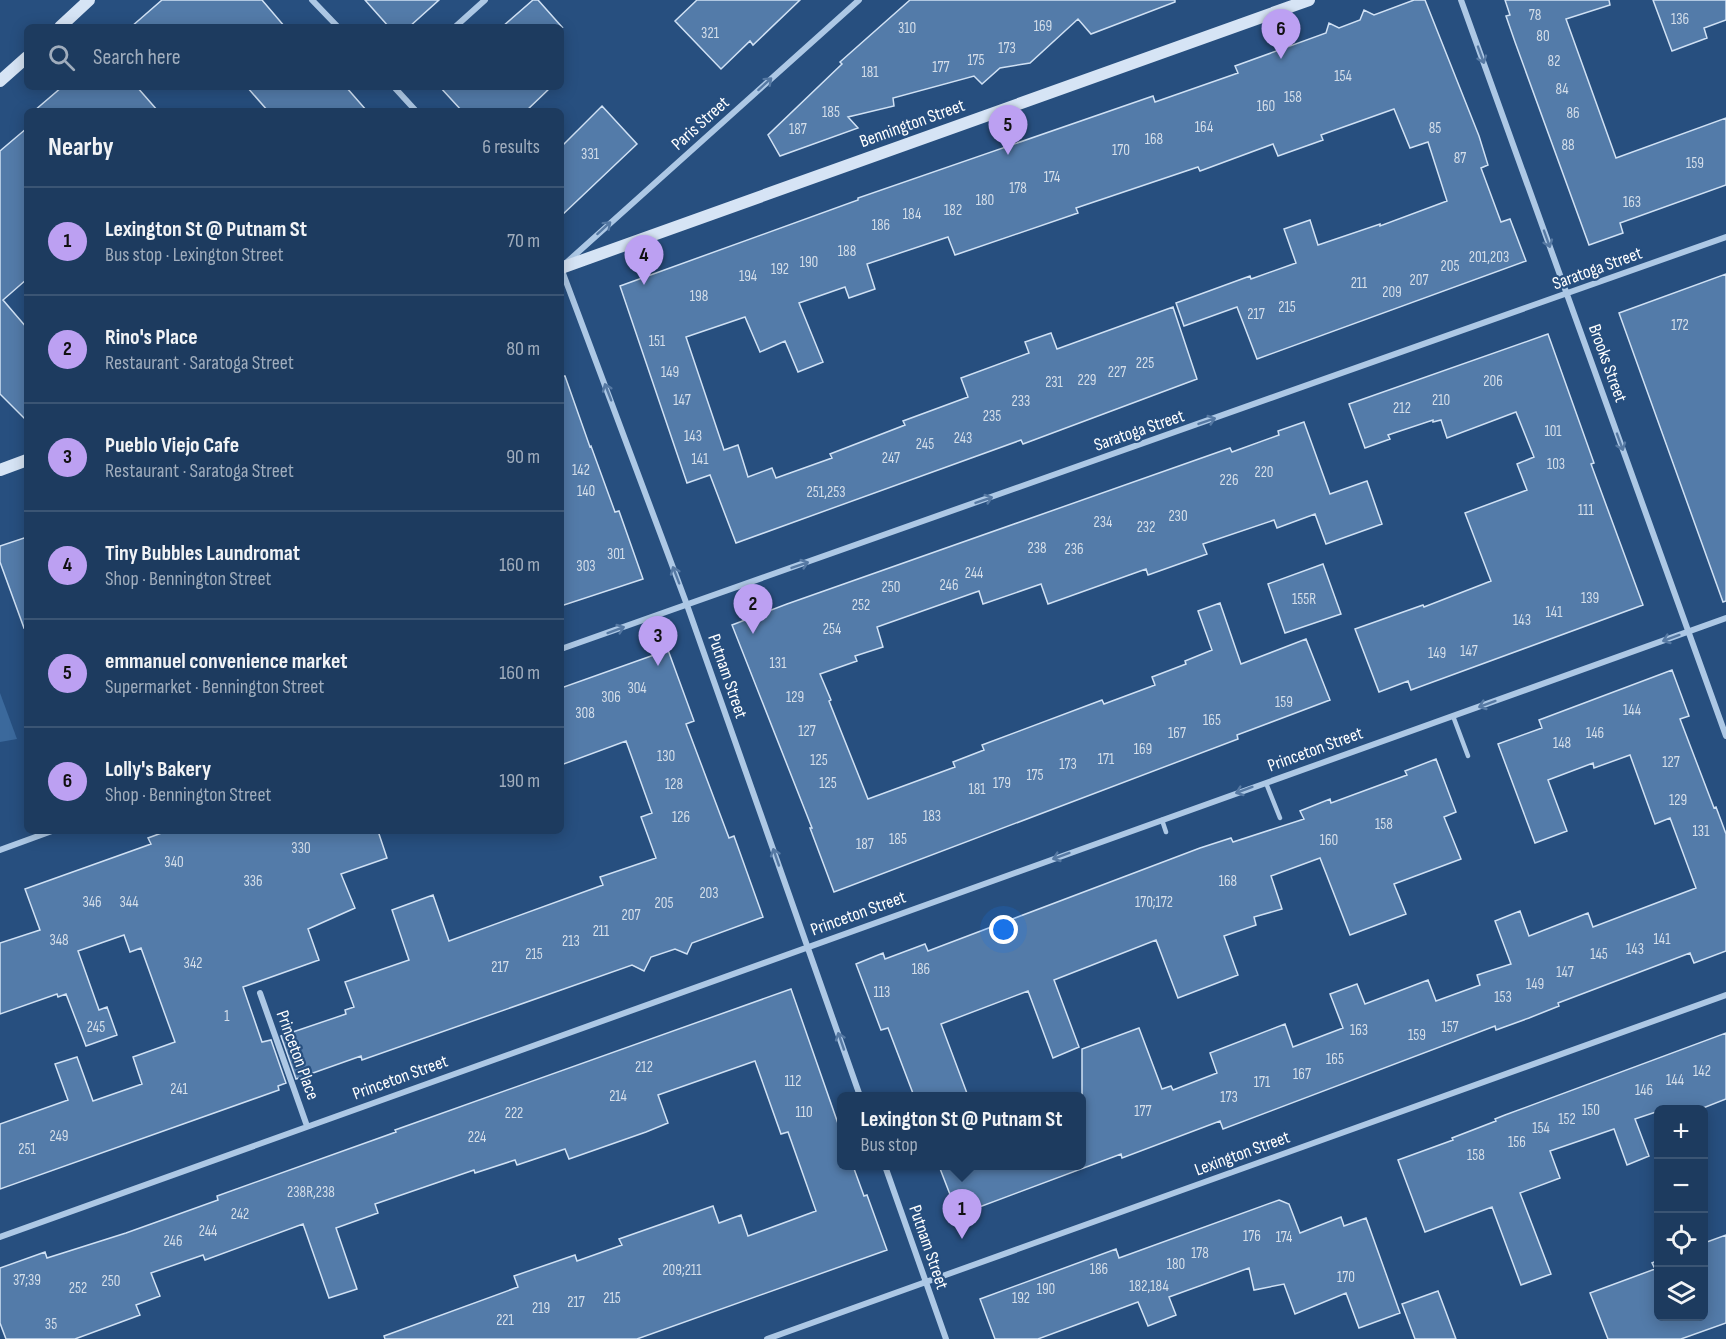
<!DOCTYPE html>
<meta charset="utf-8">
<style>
:root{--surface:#1d3b5f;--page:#254265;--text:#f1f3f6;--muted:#a0adbd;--line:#3b5574;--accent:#bca0f2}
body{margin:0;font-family:"Sofia Sans Condensed",sans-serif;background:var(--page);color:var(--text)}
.controls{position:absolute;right:18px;bottom:18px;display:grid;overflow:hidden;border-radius:9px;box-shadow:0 3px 15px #0003}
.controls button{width:54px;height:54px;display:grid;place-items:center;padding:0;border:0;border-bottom:2px solid var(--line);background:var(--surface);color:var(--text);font:30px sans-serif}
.you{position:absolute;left:1004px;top:930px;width:21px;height:21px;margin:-15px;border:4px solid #fff;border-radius:50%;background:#1a73e8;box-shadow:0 0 0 9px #1a73e833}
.badge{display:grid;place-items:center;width:39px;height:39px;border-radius:50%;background:var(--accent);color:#111;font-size:20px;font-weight:700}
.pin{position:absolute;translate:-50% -50px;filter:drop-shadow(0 2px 3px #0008)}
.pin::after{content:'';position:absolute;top:32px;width:21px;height:18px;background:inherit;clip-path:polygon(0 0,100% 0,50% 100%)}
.popup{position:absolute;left:837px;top:1092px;width:249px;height:78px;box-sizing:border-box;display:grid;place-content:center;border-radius:9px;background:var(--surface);filter:drop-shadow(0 2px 4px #0005);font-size:20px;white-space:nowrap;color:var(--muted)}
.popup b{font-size:22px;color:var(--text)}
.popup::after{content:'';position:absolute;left:50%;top:100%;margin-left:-12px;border:12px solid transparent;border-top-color:var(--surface)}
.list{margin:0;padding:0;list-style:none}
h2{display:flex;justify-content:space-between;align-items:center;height:78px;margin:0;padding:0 24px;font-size:26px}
h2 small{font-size:20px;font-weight:400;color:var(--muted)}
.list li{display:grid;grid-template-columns:39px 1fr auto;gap:18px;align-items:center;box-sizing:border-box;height:108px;padding:0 24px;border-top:2px solid var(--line)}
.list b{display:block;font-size:22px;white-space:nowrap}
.list p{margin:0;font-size:20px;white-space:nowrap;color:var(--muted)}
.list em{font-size:20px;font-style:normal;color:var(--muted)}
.icon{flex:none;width:33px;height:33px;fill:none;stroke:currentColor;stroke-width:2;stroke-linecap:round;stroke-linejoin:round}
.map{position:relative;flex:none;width:1726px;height:1339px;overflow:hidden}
.search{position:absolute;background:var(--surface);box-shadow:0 3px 15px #0003;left:24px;top:24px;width:540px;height:66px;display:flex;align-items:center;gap:15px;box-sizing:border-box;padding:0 21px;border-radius:9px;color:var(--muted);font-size:22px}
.panel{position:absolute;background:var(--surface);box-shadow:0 3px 15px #0003;left:24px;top:108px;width:540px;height:726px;border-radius:9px}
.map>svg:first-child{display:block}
</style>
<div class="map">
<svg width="1726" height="1339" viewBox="0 0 1726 1339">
<rect width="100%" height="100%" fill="#274f7f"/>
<path fill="#3b699c" d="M 0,693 L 17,739 L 0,742 Z"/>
<path fill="#537ba9" stroke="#d0e1f4" stroke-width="1.5" d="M 162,0 L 262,0 L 285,27 L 131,27 Z
M 365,0 L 439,0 L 409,27 L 389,27 Z
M 533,0 L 538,0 L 562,27 L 502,27 Z
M 697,0 L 800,0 L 753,45 L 750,41 L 721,69 L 675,21 Z
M 910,0 L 1175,0 L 1175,2 L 1091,34 L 1078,19 L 1030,63 L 1000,68 L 982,84 L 974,76 L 893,98 L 894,106 L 848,117 L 858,128 L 780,156 L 768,135 L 842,64 L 840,62 Z
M 1414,0 L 1425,0 L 1479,136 L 1488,165 L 1481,168 L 1501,222 L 1510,219 L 1526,261 L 1257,359 L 1237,307 L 1184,326 L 1176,303 L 1250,276 L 1251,279 L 1296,263 L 1284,229 L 1310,220 L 1318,245 L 1380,224 L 1380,226 L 1447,201 L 1428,142 L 1410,148 L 1394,109 L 1321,135 L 1323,140 L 1278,156 L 1273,144 L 1200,171 L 1198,167 L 1076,208 L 1078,213 L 955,255 L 948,237 L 867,264 L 875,289 L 849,298 L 845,287 L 799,303 L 823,362 L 798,372 L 785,341 L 760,352 L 745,317 L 686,337 L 724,450 L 738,445 L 748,477 L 772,468 L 776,478 L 832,458 L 830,454 L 905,425 L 903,421 L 968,397 L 961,378 L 1029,353 L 1025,342 L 1051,333 L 1057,349 L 1173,307 L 1197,379 L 1023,444 L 1021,440 L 736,543 L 710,475 L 687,483 L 620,286 L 858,200 L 858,198 L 1153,96 L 1155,102 L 1238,73 L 1235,66 L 1326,33 L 1329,23 L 1339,28 L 1360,20 L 1364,10 L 1374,15 Z
M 1505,0 L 1609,0 L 1610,5 L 1566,19 L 1616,158 L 1726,118 L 1726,185 L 1620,223 L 1623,233 L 1589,245 L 1515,42 L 1506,16 L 1510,15 Z
M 1653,0 L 1726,0 L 1726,20 L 1704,28 L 1707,38 L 1672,51 Z
M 62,87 L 137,87 L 158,111 L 34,111 Z
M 247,87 L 346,87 L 367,111 L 268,111 Z
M 440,87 L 551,87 L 526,111 L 462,111 Z
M 602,106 L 637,144 L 561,216 L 561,147 Z
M 27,128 L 27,279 L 3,300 L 27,328 L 27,421 L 0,394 L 0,151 Z
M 1726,274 L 1726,601 L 1723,602 L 1619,313 Z
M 1548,334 L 1594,463 L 1591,464 L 1643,605 L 1411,690 L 1408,681 L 1379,692 L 1355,629 L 1423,605 L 1424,607 L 1491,581 L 1465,513 L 1527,490 L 1517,464 L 1534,457 L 1516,412 L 1447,438 L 1441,420 L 1433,422 L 1433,420 L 1388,435 L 1390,439 L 1365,448 L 1349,404 Z
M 561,376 L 565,376 L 590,447 L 591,446 L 615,512 L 619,511 L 643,579 L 561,606 Z
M 1304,422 L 1330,494 L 1367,481 L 1382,524 L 1326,544 L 1315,514 L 1277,528 L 1274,520 L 1203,544 L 1207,554 L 1148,575 L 1146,569 L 1048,604 L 1041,584 L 983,604 L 979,591 L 877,627 L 883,647 L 855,656 L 857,661 L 820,674 L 831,700 L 829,701 L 868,799 L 955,767 L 953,762 L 984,750 L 982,745 L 1102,700 L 1104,704 L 1155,685 L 1152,677 L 1186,664 L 1185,661 L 1212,650 L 1198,611 L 1220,603 L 1241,664 L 1306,639 L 1330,700 L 1237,735 L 1238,739 L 834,892 L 810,828 L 812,828 L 732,625 L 787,604 L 1230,448 L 1232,452 L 1279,435 L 1278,431 Z
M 27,537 L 27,627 L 24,628 L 0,562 L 0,546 Z
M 1323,564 L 1341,614 L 1285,633 L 1268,584 Z
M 668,650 L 694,721 L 686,724 L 729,838 L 734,836 L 763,917 L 692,943 L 687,954 L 675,949 L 651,957 L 644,971 L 632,965 L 362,1060 L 361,1056 L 296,1079 L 281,1036 L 346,1014 L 345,1010 L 354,1007 L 345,982 L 409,960 L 392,910 L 433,895 L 449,941 L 603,885 L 600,877 L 656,858 L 641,817 L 652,813 L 626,741 L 561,765 L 561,688 Z
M 1672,670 L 1689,716 L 1680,719 L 1714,808 L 1716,807 L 1726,834 L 1726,951 L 1694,963 L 1690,953 L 1558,1003 L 1559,1006 L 1529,1018 L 1496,1030 L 1495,1026 L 1223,1129 L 1220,1121 L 1122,1158 L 1121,1154 L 958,1215 L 939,1166 L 1082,1166 L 1082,1049 L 1139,1028 L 1162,1089 L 1171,1086 L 1173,1090 L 1217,1073 L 1210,1053 L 1285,1024 L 1293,1047 L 1343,1028 L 1330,994 L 1357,984 L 1365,1004 L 1428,980 L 1436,1001 L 1480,985 L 1477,975 L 1511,964 L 1495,921 L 1520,911 L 1529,936 L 1588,913 L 1593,927 L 1696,888 L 1670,818 L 1655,824 L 1630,755 L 1594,768 L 1593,763 L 1548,780 L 1567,831 L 1535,843 L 1498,744 L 1542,728 L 1539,720 Z
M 1436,759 L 1456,812 L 1444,817 L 1461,859 L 1394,884 L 1406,914 L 1350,935 L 1320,858 L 1271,876 L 1282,909 L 1254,917 L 1256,925 L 1224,936 L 1238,975 L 1178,998 L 1156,940 L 1054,980 L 1079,1047 L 1053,1058 L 1028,991 L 941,1024 L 968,1096 L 914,1096 L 888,1028 L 881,1030 L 856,964 L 883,953 L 885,959 L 925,944 L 928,951 L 1200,848 L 1231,838 L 1233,842 L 1304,819 L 1300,811 L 1330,799 L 1331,803 L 1407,775 L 1405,771 Z
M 167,831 L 378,831 L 387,858 L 341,874 L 355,908 L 308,929 L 319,960 L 243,987 L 262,1042 L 271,1040 L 286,1083 L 278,1086 L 279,1090 L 0,1189 L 0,1124 L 68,1100 L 55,1064 L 77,1057 L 93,1101 L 142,1084 L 133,1057 L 175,1042 L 141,948 L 130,952 L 124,935 L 78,951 L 99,1010 L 107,1007 L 117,1035 L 86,1046 L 66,994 L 58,997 L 57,994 L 0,1014 L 0,943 L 40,930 L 25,889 L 151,844 L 148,838 Z
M 791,989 L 842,1135 L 842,1166 L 853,1166 L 864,1196 L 867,1195 L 887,1250 L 637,1339 L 385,1339 L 384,1336 L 518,1287 L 514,1276 L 575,1255 L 577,1261 L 622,1245 L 619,1239 L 713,1206 L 719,1223 L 741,1215 L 748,1236 L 816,1211 L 788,1132 L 781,1134 L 755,1061 L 658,1095 L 668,1123 L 646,1132 L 569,1159 L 565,1149 L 517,1165 L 515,1160 L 475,1173 L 474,1170 L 375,1204 L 378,1213 L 336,1228 L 357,1289 L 329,1298 L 303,1224 L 205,1260 L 203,1255 L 151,1273 L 160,1296 L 136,1305 L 140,1315 L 75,1339 L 6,1339 L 0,1323 L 0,1268 L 45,1252 L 47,1258 L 126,1233 L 218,1200 L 217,1196 L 396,1132 L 395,1130 Z
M 1726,1033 L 1726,1099 L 1698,1110 L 1659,1110 L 1659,1111 L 1635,1119 L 1649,1156 L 1627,1165 L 1614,1129 L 1550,1151 L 1560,1178 L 1520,1193 L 1551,1274 L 1521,1285 L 1492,1207 L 1425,1232 L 1398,1160 L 1453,1140 L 1452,1138 L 1496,1121 L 1495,1119 L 1505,1115 Z
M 1279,1200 L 1289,1204 L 1300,1233 L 1341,1217 L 1344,1226 L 1366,1218 L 1400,1313 L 1359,1328 L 1346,1293 L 1295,1314 L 1284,1284 L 1254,1290 L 1249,1268 L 1169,1297 L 1176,1315 L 1148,1326 L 1138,1302 L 1038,1339 L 995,1339 L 980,1299 L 1116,1249 L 1119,1258 Z
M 1726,1235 L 1726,1323 L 1681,1339 L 1608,1339 L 1590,1293 L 1655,1269 L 1652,1263 L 1659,1260 L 1659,1317 L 1704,1317 L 1704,1243 Z
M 1438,1291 L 1456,1339 L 1415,1339 L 1402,1304 Z"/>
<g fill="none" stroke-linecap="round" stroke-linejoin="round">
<path stroke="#adc8e5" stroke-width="4.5" d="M 1453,716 L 1468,756
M 1266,783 L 1280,818
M 1162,820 L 1166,832"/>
<path stroke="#adc8e5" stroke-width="6" d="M 312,0 L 338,27
M 1461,0 L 1726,736
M 455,27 L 485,0
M 394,87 L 416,111
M 566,263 L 859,0
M 561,268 L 687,605 L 860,1096
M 561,649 L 1726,237
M 0,850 L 52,831
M 260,993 L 307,1126
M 885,1166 L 946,1339
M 0,1237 L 1726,618
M 767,1339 L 1726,995"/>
<path stroke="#d6e4f5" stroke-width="12" d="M 60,27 L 89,0
M 0,81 L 27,57
M 561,268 L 1309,0
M 0,470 L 27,460"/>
</g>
<defs><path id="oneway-shaft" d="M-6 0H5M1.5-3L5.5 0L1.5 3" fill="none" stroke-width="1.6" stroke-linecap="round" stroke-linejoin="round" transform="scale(1.5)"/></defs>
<g stroke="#5679a3">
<use href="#oneway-shaft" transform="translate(1481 55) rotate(70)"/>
<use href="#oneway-shaft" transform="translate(765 84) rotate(-42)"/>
<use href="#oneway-shaft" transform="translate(604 228) rotate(-42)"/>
<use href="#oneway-shaft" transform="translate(1547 239) rotate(70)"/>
<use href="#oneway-shaft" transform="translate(608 392) rotate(-111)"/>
<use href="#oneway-shaft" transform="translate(1207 421) rotate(-19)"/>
<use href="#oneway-shaft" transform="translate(1620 442) rotate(70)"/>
<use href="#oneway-shaft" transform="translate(984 500) rotate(-19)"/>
<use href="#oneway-shaft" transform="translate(800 565) rotate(-19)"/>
<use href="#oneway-shaft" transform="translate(676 575) rotate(-111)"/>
<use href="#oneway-shaft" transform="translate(616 630) rotate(-20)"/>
<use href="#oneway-shaft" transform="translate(1671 638) rotate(160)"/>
<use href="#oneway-shaft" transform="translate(1487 704) rotate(160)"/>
<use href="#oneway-shaft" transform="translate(1244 790) rotate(160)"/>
<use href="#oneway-shaft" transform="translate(1061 856) rotate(160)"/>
<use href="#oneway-shaft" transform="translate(776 857) rotate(-109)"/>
<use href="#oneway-shaft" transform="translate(841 1041) rotate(-109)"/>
</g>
<g text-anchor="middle" stroke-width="4.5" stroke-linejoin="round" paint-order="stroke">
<g font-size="15" fill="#d4deea">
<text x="1535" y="20">78</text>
<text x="1680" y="24">136</text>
<text x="1043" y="31">169</text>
<text x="907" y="33">310</text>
<text x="710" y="38">321</text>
<text x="1543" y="41">80</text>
<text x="1007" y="53">173</text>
<text x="976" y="65">175</text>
<text x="1554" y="66">82</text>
<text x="941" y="72">177</text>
<text x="870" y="77">181</text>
<text x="1343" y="81">154</text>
<text x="1562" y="94">84</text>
<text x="1293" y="102">158</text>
<text x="1266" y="111">160</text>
<text x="831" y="117">185</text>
<text x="1573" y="118">86</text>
<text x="1204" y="132">164</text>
<text x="1435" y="133">85</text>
<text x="798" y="134">187</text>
<text x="1154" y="144">168</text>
<text x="1568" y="150">88</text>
<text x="1121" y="155">170</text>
<text x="590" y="159">331</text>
<text x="1460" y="163">87</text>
<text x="1695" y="168">159</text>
<text x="1052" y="182">174</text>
<text x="1018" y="193">178</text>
<text x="985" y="205">180</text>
<text x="1632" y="207">163</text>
<text x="953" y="215">182</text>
<text x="912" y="219">184</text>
<text x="881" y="230">186</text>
<text x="847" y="256">188</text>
<text x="1489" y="262">201,203</text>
<text x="809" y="267">190</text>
<text x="1450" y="271">205</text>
<text x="780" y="274">192</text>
<text x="748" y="281">194</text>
<text x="1419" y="285">207</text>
<text x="1359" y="288">211</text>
<text x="1392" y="297">209</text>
<text x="699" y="301">198</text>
<text x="1287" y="312">215</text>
<text x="1256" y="319">217</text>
<text x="1680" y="330">172</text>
<text x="657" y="346">151</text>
<text x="1145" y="368">225</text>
<text x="670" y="377">149</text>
<text x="1117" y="377">227</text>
<text x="1087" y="385">229</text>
<text x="1493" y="386">206</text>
<text x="1054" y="387">231</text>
<text x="682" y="405">147</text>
<text x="1441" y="405">210</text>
<text x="1021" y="406">233</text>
<text x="1402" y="413">212</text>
<text x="992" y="421">235</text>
<text x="1553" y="436">101</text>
<text x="693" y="441">143</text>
<text x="963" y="443">243</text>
<text x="925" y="449">245</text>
<text x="891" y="463">247</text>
<text x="700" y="464">141</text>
<text x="1556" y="469">103</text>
<text x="581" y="475">142</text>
<text x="1264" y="477">220</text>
<text x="1229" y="485">226</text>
<text x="586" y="496">140</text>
<text x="826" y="497">251,253</text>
<text x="1586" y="515">111</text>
<text x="1178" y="521">230</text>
<text x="1103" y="527">234</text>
<text x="1146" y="532">232</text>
<text x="1037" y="553">238</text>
<text x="1074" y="554">236</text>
<text x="616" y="559">301</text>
<text x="586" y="571">303</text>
<text x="974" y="578">244</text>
<text x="949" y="590">246</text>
<text x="891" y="592">250</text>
<text x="1590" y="603">139</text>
<text x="1304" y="604">155R</text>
<text x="861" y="610">252</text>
<text x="1554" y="617">141</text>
<text x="1522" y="625">143</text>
<text x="832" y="634">254</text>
<text x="1469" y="656">147</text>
<text x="1437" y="658">149</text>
<text x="778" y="668">131</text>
<text x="637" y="693">304</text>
<text x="611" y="702">306</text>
<text x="795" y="702">129</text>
<text x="1284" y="707">159</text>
<text x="1632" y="715">144</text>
<text x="585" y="718">308</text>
<text x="1212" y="725">165</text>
<text x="807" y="736">127</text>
<text x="1177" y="738">167</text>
<text x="1595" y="738">146</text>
<text x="1562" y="748">148</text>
<text x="1143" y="754">169</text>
<text x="666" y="761">130</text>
<text x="1106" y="764">171</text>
<text x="819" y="765">125</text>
<text x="1671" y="767">127</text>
<text x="1068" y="769">173</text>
<text x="1035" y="780">175</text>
<text x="828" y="788">125</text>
<text x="1002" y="788">179</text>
<text x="674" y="789">128</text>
<text x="977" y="794">181</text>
<text x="1678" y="805">129</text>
<text x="932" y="821">183</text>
<text x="681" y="822">126</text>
<text x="1384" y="829">158</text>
<text x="1701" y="836">131</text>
<text x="898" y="844">185</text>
<text x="1329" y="845">160</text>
<text x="865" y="849">187</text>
<text x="301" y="853">330</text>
<text x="174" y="867">340</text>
<text x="253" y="886">336</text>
<text x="1228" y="886">168</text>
<text x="709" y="898">203</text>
<text x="92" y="907">346</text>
<text x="129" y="907">344</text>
<text x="1154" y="907">170;172</text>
<text x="664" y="908">205</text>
<text x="631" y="920">207</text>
<text x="601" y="936">211</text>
<text x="1662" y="944">141</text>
<text x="59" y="945">348</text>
<text x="571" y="946">213</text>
<text x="1635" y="954">143</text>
<text x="534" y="959">215</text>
<text x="1599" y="959">145</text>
<text x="193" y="968">342</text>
<text x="500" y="972">217</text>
<text x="921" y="974">186</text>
<text x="1565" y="977">147</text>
<text x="1535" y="989">149</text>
<text x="882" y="997">113</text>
<text x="1503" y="1002">153</text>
<text x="227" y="1021">1</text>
<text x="96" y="1032">245</text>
<text x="1450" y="1032">157</text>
<text x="1359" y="1035">163</text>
<text x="1417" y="1040">159</text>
<text x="1335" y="1064">165</text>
<text x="644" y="1072">212</text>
<text x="1702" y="1076">142</text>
<text x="1302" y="1079">167</text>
<text x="1675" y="1085">144</text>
<text x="793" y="1086">112</text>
<text x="1262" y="1087">171</text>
<text x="179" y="1094">241</text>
<text x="1644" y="1095">146</text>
<text x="618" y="1101">214</text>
<text x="1229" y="1102">173</text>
<text x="1591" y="1115">150</text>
<text x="1143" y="1116">177</text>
<text x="804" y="1117">110</text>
<text x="514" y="1118">222</text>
<text x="1567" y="1124">152</text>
<text x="1541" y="1133">154</text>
<text x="59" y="1141">249</text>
<text x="477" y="1142">224</text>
<text x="1517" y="1147">156</text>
<text x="27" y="1154">251</text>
<text x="1476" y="1160">158</text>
<text x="311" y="1197">238R,238</text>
<text x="240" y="1219">242</text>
<text x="208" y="1236">244</text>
<text x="1252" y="1241">176</text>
<text x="1284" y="1242">174</text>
<text x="173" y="1246">246</text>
<text x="1200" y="1258">178</text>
<text x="1176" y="1269">180</text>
<text x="1099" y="1274">186</text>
<text x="682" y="1275">209;211</text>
<text x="1346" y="1282">170</text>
<text x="27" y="1285">37;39</text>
<text x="111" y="1286">250</text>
<text x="1149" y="1291">182,184</text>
<text x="78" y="1293">252</text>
<text x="1046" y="1294">190</text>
<text x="612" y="1303">215</text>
<text x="1021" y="1303">192</text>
<text x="576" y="1307">217</text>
<text x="541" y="1313">219</text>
<text x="505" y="1325">221</text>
<text x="51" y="1329">35</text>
</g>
<g font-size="18" fill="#fff" stroke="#274f7f">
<text transform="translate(700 123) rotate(-42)" y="6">Paris Street</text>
<text transform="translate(912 123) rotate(-20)" y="6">Bennington Street</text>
<text transform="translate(1597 268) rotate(-20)" y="6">Saratoga Street</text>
<text transform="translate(1608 363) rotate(70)" y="6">Brooks Street</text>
<text transform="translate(1139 430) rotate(-19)" y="6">Saratoga Street</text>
<text transform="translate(728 676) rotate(71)" y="6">Putnam Street</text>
<text transform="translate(1315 749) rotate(-20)" y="6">Princeton Street</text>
<text transform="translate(858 913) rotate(-20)" y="6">Princeton Street</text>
<text transform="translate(298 1055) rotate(70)" y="6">Princeton Place</text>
<text transform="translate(400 1077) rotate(-20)" y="6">Princeton Street</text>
<text transform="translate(1242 1153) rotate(-20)" y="6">Lexington Street</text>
<text transform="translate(929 1247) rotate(71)" y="6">Putnam Street</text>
</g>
</g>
</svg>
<div class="controls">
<button>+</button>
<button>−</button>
<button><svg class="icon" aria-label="locate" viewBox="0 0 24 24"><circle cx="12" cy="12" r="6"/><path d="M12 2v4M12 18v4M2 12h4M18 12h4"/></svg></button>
<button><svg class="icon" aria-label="layers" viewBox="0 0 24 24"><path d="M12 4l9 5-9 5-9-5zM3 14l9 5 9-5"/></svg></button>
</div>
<div class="you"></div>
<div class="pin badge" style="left:962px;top:1239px">1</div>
<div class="popup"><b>Lexington St @ Putnam St</b>Bus stop</div>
<div class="pin badge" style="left:753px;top:634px">2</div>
<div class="pin badge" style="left:658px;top:666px">3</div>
<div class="pin badge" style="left:644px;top:285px">4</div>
<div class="pin badge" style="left:1008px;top:155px">5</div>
<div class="pin badge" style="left:1281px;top:59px">6</div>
<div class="search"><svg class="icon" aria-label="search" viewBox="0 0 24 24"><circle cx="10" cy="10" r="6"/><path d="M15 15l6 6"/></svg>Search here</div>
<section class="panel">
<h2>Nearby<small>6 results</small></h2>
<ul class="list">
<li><span class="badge">1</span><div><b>Lexington St @ Putnam St</b><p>Bus stop · Lexington Street</p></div><em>70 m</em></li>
<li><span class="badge">2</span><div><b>Rino's Place</b><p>Restaurant · Saratoga Street</p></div><em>80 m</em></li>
<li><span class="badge">3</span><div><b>Pueblo Viejo Cafe</b><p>Restaurant · Saratoga Street</p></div><em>90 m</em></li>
<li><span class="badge">4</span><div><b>Tiny Bubbles Laundromat</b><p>Shop · Bennington Street</p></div><em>160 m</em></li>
<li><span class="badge">5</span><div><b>emmanuel convenience market</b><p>Supermarket · Bennington Street</p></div><em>160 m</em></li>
<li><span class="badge">6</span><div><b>Lolly's Bakery</b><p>Shop · Bennington Street</p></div><em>190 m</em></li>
</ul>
</section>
</div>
